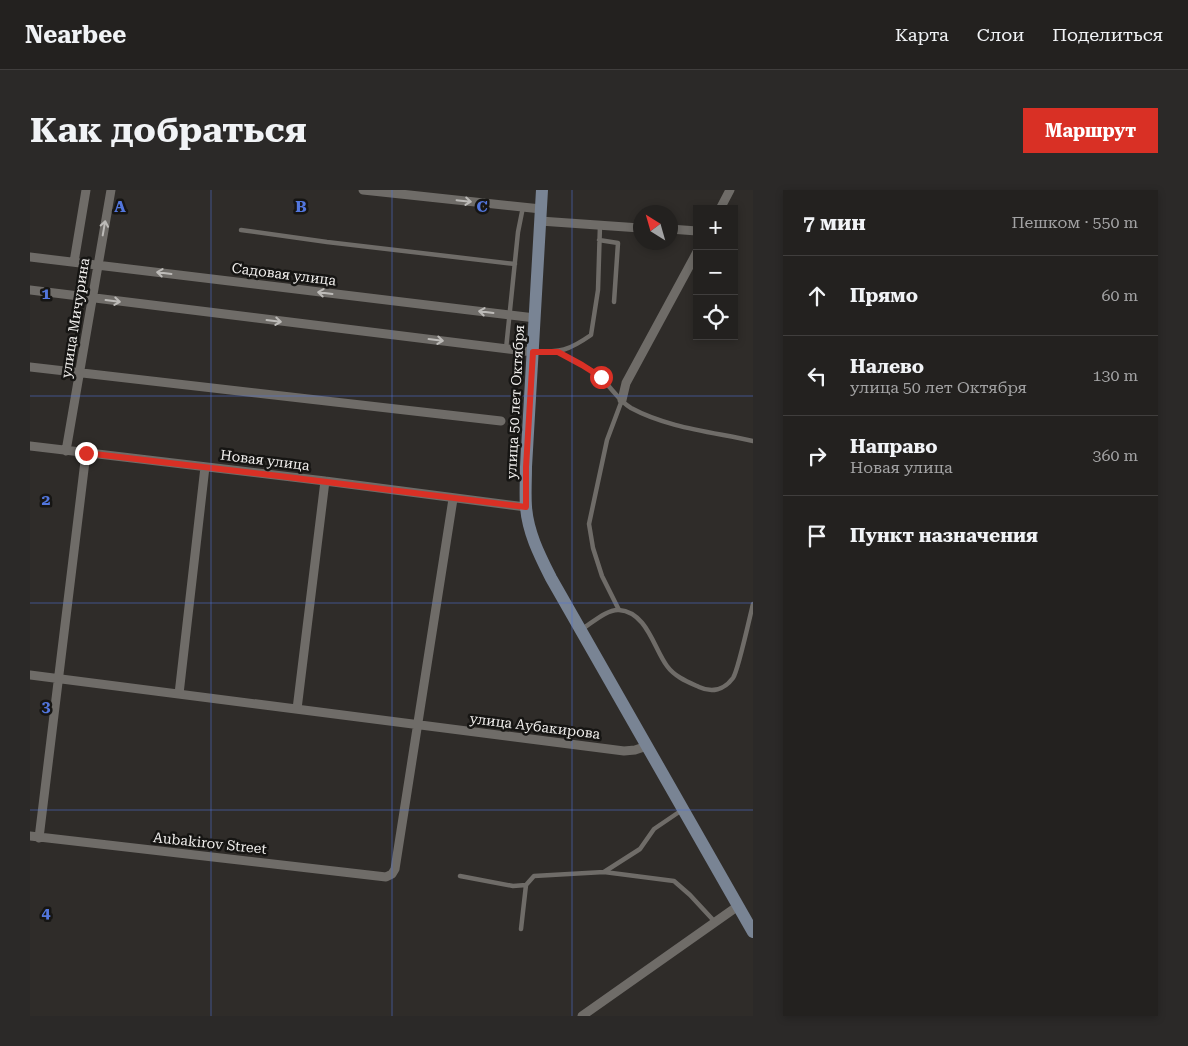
<!DOCTYPE html>
<html lang="ru">
<meta charset="utf-8">
<style>
:root{--surface:#23211f;--page:#2b2928;--text:#f1f3f6;--muted:#a3a3a4;--line:#403e3d;--accent:#d93025}
body{margin:0;font-family:"Roboto Serif",serif;background:var(--page);color:var(--text)}
.controls{position:absolute;right:15px;top:15px;display:grid;overflow:hidden;border-radius:0px;box-shadow:0 2px 8px #0003}
.controls button{width:45px;height:45px;display:grid;place-items:center;padding:0;border:0;border-bottom:1px solid var(--line);background:var(--surface);color:var(--text);font:25px sans-serif}
.compass{position:absolute;left:603px;top:15px;width:45px;height:45px;border-radius:50%;background:var(--surface);box-shadow:0 2px 8px #0003;rotate:323deg}
.stop{position:absolute;width:15px;height:15px;margin:-11px;border:4px solid #d93025;border-radius:50%;background:#fff}
.stop.end{background:#d93025;border-color:#fff;box-shadow:0 1px 5px #0008}
.list{margin:0;padding:0;list-style:none}
h2{display:flex;justify-content:space-between;align-items:center;height:65px;margin:0;padding:0 20px;font-size:21px}
h2 small{font-size:16px;font-weight:400;color:var(--muted)}
.list li{display:grid;grid-template-columns:32px 1fr auto;gap:15px;align-items:center;box-sizing:border-box;height:80px;padding:0 20px;border-top:1px solid var(--line)}
.list b{display:block;font-size:19px;white-space:nowrap}
.list p{margin:0;font-size:16px;white-space:nowrap;color:var(--muted)}
.list em{font-size:16px;font-style:normal;color:var(--muted)}
.icon{flex:none;width:28px;height:28px;fill:none;stroke:currentColor;stroke-width:2;stroke-linecap:round;stroke-linejoin:round}
.map{position:relative;flex:none;width:723px;height:826px;overflow:hidden;border-radius:0px}
header{display:flex;align-items:center;gap:30px;box-sizing:border-box;height:70px;padding:0 25px;background:var(--surface);border-bottom:1px solid var(--line)}
header strong{font-size:24px}
nav{display:flex;gap:28px;margin-inline-start:auto;font-size:18px}
.intro{display:flex;align-items:center;justify-content:space-between;box-sizing:border-box;height:120px;padding:0 30px}
h1{margin:0;font-size:35px}
.button{padding:12px 22px;border-radius:0px;background:var(--accent);color:#fff;font-size:18px;font-weight:700}
main{display:flex;gap:30px;padding:0 30px}
aside{flex:1;background:var(--surface);border-radius:0px;box-shadow:0 2px 8px #0003}
.map>svg:first-child{display:block}
</style>
<header>
<strong>Nearbee</strong>
<nav><a>Карта</a><a>Слои</a><a>Поделиться</a></nav>
</header>
<div class="intro"><h1>Как добраться</h1><a class="button">Маршрут</a></div>
<main>
<div class="map">
<svg width="723" height="826" viewBox="0 0 723 826">
<rect width="100%" height="100%" fill="#2f2c29"/>
<g fill="none" stroke-linecap="round" stroke-linejoin="round">
<path stroke="#6f6c68" stroke-width="4.5" d="M 211,40 L 297,52 L 485,74
M 569,50 L 588,53 L 584,112
M 476,159 L 488,42 L 493,17
M 504,162 C 531,162 538,161 561,145 L 568,100 L 570,35
M 528,162 C 542,170 559,177 571,188 C 581,197 589,211 601,218 C 638,238 683,242 723,251
M 589,420 L 572,386 L 563,358 L 559,334 L 577,250 L 592,210
M 552,439 C 562,433 577,419 589,420 C 617,422 624,459 637,476 C 645,487 658,492 669,497 C 682,503 694,500 703,488 C 708,481 720,426 723,414
M 574,682 L 644,691 L 660,705 L 685,732
M 430,686 L 483,696 L 496,695 L 504,686 L 574,682 L 610,659 L 624,639 L 652,620
M 491,739 L 496,695"/>
<path stroke="#6f6c68" stroke-width="9" d="M 333,0 L 511,19
M 690,19 L 700,0
M 510,31 L 610,38
M 640,39 L 667,41
M 0,67 L 505,128
M 44,72 L 56,0
M 0,100 L 503,162
M 0,177 L 471,231
M 592,210 L 596,193 L 667,62
M 0,256 L 295,291 L 496,317
M 36,261 L 81,0
M 0,485 L 594,561 L 605,560 L 617,556
M 149,504 L 175,277
M 267,519 L 295,291
M 0,646 L 356,687 L 362,684 L 365,679 L 423,309
M 9,648 L 56,263
M 552,826 L 708,716"/>
<path stroke="#798494" stroke-width="12" d="M 512,0 L 496,277 C 496,290 495,304 496,317 C 498,343 510,366 521,388 L 723,742"/>
</g>
<defs><path id="oneway-shaft" d="M-6 0H5M1.5-3L5.5 0L1.5 3" fill="none" stroke-width="1.6" stroke-linecap="round" stroke-linejoin="round" transform="scale(1.25)"/></defs>
<g stroke="#bdbbb8">
<use href="#oneway-shaft" transform="translate(434 11) rotate(6)"/>
<use href="#oneway-shaft" transform="translate(74 38) rotate(-80)"/>
<use href="#oneway-shaft" transform="translate(134 83) rotate(-173)"/>
<use href="#oneway-shaft" transform="translate(295 103) rotate(-173)"/>
<use href="#oneway-shaft" transform="translate(83 111) rotate(7)"/>
<use href="#oneway-shaft" transform="translate(456 122) rotate(-173)"/>
<use href="#oneway-shaft" transform="translate(244 131) rotate(7)"/>
<use href="#oneway-shaft" transform="translate(406 150) rotate(7)"/>
</g>
<g fill="none" stroke-linecap="round" stroke-linejoin="round">
<path stroke="#d93025" stroke-width="6" d="M 56,263 C 203,280 349,298 496,317 L 496,277 L 503,162 L 528,162 L 552,175 L 571,187"/>
</g>
<path fill="none" stroke="#5276dd" stroke-width="1" stroke-opacity="0.55" d="M 181,0 L 181,826M 362,0 L 362,826M 542,0 L 542,826M 0,206 L 723,206M 0,413 L 723,413M 0,620 L 723,620"/>
<g text-anchor="middle" stroke-width="5" stroke-linejoin="round" paint-order="stroke">
<g font-size="14" fill="#f1efed" stroke="#161513">
<text transform="translate(254 84) rotate(7)" y="5">Садовая улица</text>
<text transform="translate(45 128) rotate(-81)" y="5">улица Мичурина</text>
<text transform="translate(485 212) rotate(-87)" y="5">улица 50 лет Октября</text>
<text transform="translate(235 270) rotate(7)" y="5">Новая улица</text>
<text transform="translate(505 536) rotate(7)" y="5">улица Аубакирова</text>
<text transform="translate(180 653) rotate(6)" y="5">Aubakirov Street</text>
</g>
</g>
<g font-size="16" text-anchor="middle" font-weight="bold" fill="#5276dd" stroke="#161513" stroke-width="5" stroke-linejoin="round" paint-order="stroke">
<text x="90" y="22">A</text>
<text x="271" y="22">B</text>
<text x="452" y="22">C</text>
<text x="16" y="109">1</text>
<text x="16" y="315">2</text>
<text x="16" y="522">3</text>
<text x="16" y="728">4</text>
</g>
</svg>
<div class="controls">
<button>+</button>
<button>−</button>
<button><svg class="icon" aria-label="locate" viewBox="0 0 24 24"><circle cx="12" cy="12" r="6"/><path d="M12 2v4M12 18v4M2 12h4M18 12h4"/></svg></button>
</div>
<svg class="compass" viewBox="-18 -18 36 36"><path d="M0-13l5 13h-10z" fill="#e53935"/><path d="M0 13l5-13h-10z" fill="#a3a3a4"/></svg>
<div class="stop" style="left:571px;top:187px"></div>
<div class="stop end" style="left:56px;top:263px"></div>
</div>
<aside>
<h2>7 мин<small>Пешком · 550 m</small></h2>
<ul class="list">
<li><svg class="icon" aria-label="ahead" viewBox="0 0 24 24"><path d="M12 20V5M6 11l6-6 6 6"/></svg><div><b>Прямо</b></div><em>60 m</em></li>
<li><svg class="icon" aria-label="left" viewBox="0 0 24 24"><path d="M17 20v-9H6M10 6l-5 5 5 5"/></svg><div><b>Налево</b><p>улица 50 лет Октября</p></div><em>130 m</em></li>
<li><svg class="icon" aria-label="right" viewBox="0 0 24 24"><path d="M7 20v-9h11M14 6l5 5-5 5"/></svg><div><b>Направо</b><p>Новая улица</p></div><em>360 m</em></li>
<li><svg class="icon" aria-label="arrive" viewBox="0 0 24 24"><path d="M6 21V4h12l-3 4 3 4H6"/></svg><div><b>Пункт назначения</b></div></li>
</ul>
</aside>
</main>
